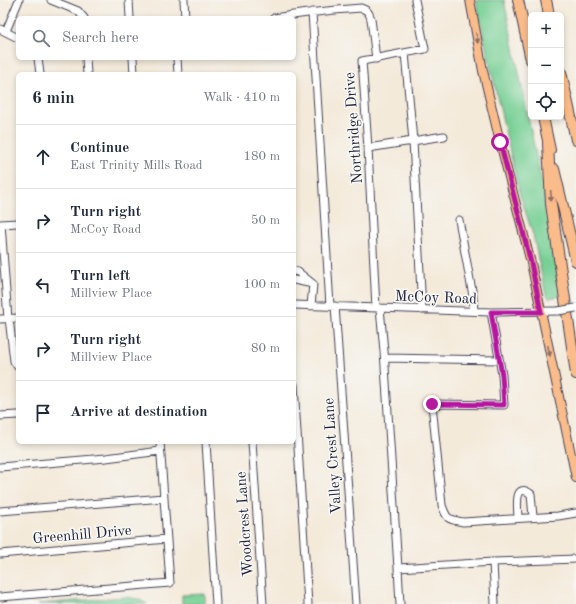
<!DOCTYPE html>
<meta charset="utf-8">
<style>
:root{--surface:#fff;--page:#f2f2f3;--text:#1f2937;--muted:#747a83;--line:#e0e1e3}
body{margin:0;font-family:"Old Standard TT",serif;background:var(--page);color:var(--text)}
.controls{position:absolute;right:12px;top:12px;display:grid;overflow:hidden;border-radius:6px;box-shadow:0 2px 6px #0003}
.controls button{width:36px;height:36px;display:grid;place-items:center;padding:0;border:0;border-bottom:1px solid var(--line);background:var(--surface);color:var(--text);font:20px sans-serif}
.stop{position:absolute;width:12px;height:12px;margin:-9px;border:3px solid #b5179e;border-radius:50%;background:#fff}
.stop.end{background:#b5179e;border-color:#fff;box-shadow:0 1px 4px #0008}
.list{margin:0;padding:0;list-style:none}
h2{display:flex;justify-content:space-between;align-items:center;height:52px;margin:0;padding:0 16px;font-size:17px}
h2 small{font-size:13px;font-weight:400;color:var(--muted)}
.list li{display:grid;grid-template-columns:26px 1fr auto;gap:12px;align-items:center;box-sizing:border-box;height:64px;padding:0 16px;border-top:1px solid var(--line)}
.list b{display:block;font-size:15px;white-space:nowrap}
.list p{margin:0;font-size:13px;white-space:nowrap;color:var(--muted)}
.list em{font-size:13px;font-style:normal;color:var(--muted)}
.icon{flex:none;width:22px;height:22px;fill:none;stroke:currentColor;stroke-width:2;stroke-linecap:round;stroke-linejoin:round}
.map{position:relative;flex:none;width:576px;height:604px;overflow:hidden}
.search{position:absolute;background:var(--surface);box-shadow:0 2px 6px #0003;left:16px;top:16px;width:280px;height:44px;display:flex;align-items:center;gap:10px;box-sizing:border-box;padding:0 14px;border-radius:6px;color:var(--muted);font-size:15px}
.panel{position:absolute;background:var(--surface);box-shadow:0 2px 6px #0003;left:16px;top:72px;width:280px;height:372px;border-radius:6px}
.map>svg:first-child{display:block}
</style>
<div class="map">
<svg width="576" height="604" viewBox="0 0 576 604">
<rect width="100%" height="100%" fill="#f6f6f2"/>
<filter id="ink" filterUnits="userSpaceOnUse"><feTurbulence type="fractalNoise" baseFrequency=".025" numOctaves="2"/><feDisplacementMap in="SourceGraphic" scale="8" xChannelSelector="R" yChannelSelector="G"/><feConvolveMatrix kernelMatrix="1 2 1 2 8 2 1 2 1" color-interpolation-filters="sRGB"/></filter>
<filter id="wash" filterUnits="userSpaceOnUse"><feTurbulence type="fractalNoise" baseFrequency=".012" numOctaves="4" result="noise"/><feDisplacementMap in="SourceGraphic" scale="16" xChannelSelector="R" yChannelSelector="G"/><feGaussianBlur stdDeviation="0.9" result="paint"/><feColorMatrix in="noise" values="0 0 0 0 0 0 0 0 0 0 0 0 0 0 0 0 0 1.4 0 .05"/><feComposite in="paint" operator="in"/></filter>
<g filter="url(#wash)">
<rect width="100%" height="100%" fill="#f4eada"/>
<path fill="#78d095" stroke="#4d7968" d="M 476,0 L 504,0 L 526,107 L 550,222 L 560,296 L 549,298 L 546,295 L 533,235 L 520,195 L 489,61 Z
M 205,594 L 205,604 L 182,604 L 182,595 Z
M 125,597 L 138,599 L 147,604 L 38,604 Z"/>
</g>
<g filter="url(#ink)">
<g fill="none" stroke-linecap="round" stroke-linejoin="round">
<g stroke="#424053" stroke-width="9">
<path id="minor" d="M 51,0 L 78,11 L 84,18
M 129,0 L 130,18
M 184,0 L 185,18
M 312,12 L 330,306
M 274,18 C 303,13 332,10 361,8 C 367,10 369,12 371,19 L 376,59
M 0,29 L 18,38
M 6,31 L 19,0
M 405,53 L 413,141 L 422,310
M 38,58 L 40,74
M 86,58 L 87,74
M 133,58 L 134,74
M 177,58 L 178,74
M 368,148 L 444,136
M 459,220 L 473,296 L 474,311
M 0,224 L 18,223
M 1,224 L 8,319
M 294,271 L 298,272 L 313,284
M 294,280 L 313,284
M 294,305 L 491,312 L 558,311
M 311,306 L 313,284
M 335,306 L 356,604
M 376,308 L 368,148 L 363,74 L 362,61 L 425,49 L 415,0
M 380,308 L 384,351 L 398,568 L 493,562 L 576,559
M 491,312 L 502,375 L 504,405 L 432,404 L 442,505 C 447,520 448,519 463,522 L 558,516 L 576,513
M 9,318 L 14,361 L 18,367
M 0,319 L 18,318
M 385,358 L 499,360
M 294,385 L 308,604
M 0,416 L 18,415
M 206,442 L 216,604
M 252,442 L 263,604
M 0,467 L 106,458 L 160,451
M 0,511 L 164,498
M 518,518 C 518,509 513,481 531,494 L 533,517
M 0,554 L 167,539
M 493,562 L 495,604
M 398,568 L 400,604
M 0,597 L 170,583 L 160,442"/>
</g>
<g stroke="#424053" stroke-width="10">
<path id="major" d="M 470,0 L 483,71 L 500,142 L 531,263 L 576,478"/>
</g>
<g stroke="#424053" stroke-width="12">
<path id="highway" d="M 518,0 L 531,60
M 546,0 L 549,15
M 561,72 L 576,140
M 543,117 L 550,150
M 548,143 L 551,204 L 576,374
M 554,169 L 576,261"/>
</g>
<use href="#minor" stroke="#fff" stroke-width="7"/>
<use href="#major" stroke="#fabc8b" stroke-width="8"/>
<use href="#highway" stroke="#fabc8b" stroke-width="10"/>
<g stroke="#424053" stroke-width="9" stroke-linecap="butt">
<path id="minor-bridge" d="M 558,311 L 576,308"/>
</g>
<use href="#minor-bridge" stroke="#fff" stroke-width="7"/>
</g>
<defs><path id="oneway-solid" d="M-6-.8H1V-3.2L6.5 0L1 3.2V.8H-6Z"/></defs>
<g fill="#8e6f63">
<use href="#oneway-solid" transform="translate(477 38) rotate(79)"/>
<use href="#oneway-solid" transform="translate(551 196) rotate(87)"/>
<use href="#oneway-solid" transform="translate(549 351) rotate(78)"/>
</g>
</g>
<g fill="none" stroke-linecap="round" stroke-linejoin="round" filter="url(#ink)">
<path stroke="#b5179e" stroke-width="5" d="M 432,404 L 504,405 L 502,375 L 491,312 L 541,312 L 531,263 L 500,142"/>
</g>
<g text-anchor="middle" stroke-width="3.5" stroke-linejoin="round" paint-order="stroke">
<g font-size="15" fill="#22223b" stroke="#f6f6f2">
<text transform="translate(353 128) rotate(-94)" y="5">Northridge Drive</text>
<text transform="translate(436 297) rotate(2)" y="5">McCoy Road</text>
<text transform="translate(332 456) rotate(-94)" y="5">Valley Crest Lane</text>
<text transform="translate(244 524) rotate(-94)" y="5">Woodcrest Lane</text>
<text transform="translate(82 534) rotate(-5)" y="5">Greenhill Drive</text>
</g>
</g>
</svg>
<div class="controls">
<button>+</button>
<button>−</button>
<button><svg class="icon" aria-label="locate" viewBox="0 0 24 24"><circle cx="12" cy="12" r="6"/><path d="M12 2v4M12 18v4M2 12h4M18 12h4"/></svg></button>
</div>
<div class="stop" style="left:500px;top:142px"></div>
<div class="stop end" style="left:432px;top:404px"></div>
<div class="search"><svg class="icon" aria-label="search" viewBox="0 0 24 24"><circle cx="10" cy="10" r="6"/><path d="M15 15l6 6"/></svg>Search here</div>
<section class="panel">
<h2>6 min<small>Walk · 410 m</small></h2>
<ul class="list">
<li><svg class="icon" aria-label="ahead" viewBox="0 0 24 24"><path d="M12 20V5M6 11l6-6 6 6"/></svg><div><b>Continue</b><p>East Trinity Mills Road</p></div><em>180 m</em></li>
<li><svg class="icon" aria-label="right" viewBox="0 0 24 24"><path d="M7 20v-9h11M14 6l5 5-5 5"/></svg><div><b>Turn right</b><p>McCoy Road</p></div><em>50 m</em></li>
<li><svg class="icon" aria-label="left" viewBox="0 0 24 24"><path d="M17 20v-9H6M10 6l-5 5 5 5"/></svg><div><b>Turn left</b><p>Millview Place</p></div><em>100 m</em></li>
<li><svg class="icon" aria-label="right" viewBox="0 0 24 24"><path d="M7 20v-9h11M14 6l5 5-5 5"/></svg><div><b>Turn right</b><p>Millview Place</p></div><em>80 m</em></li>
<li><svg class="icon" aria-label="arrive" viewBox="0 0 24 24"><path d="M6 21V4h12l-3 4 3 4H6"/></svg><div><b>Arrive at destination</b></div></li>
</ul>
</section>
</div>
